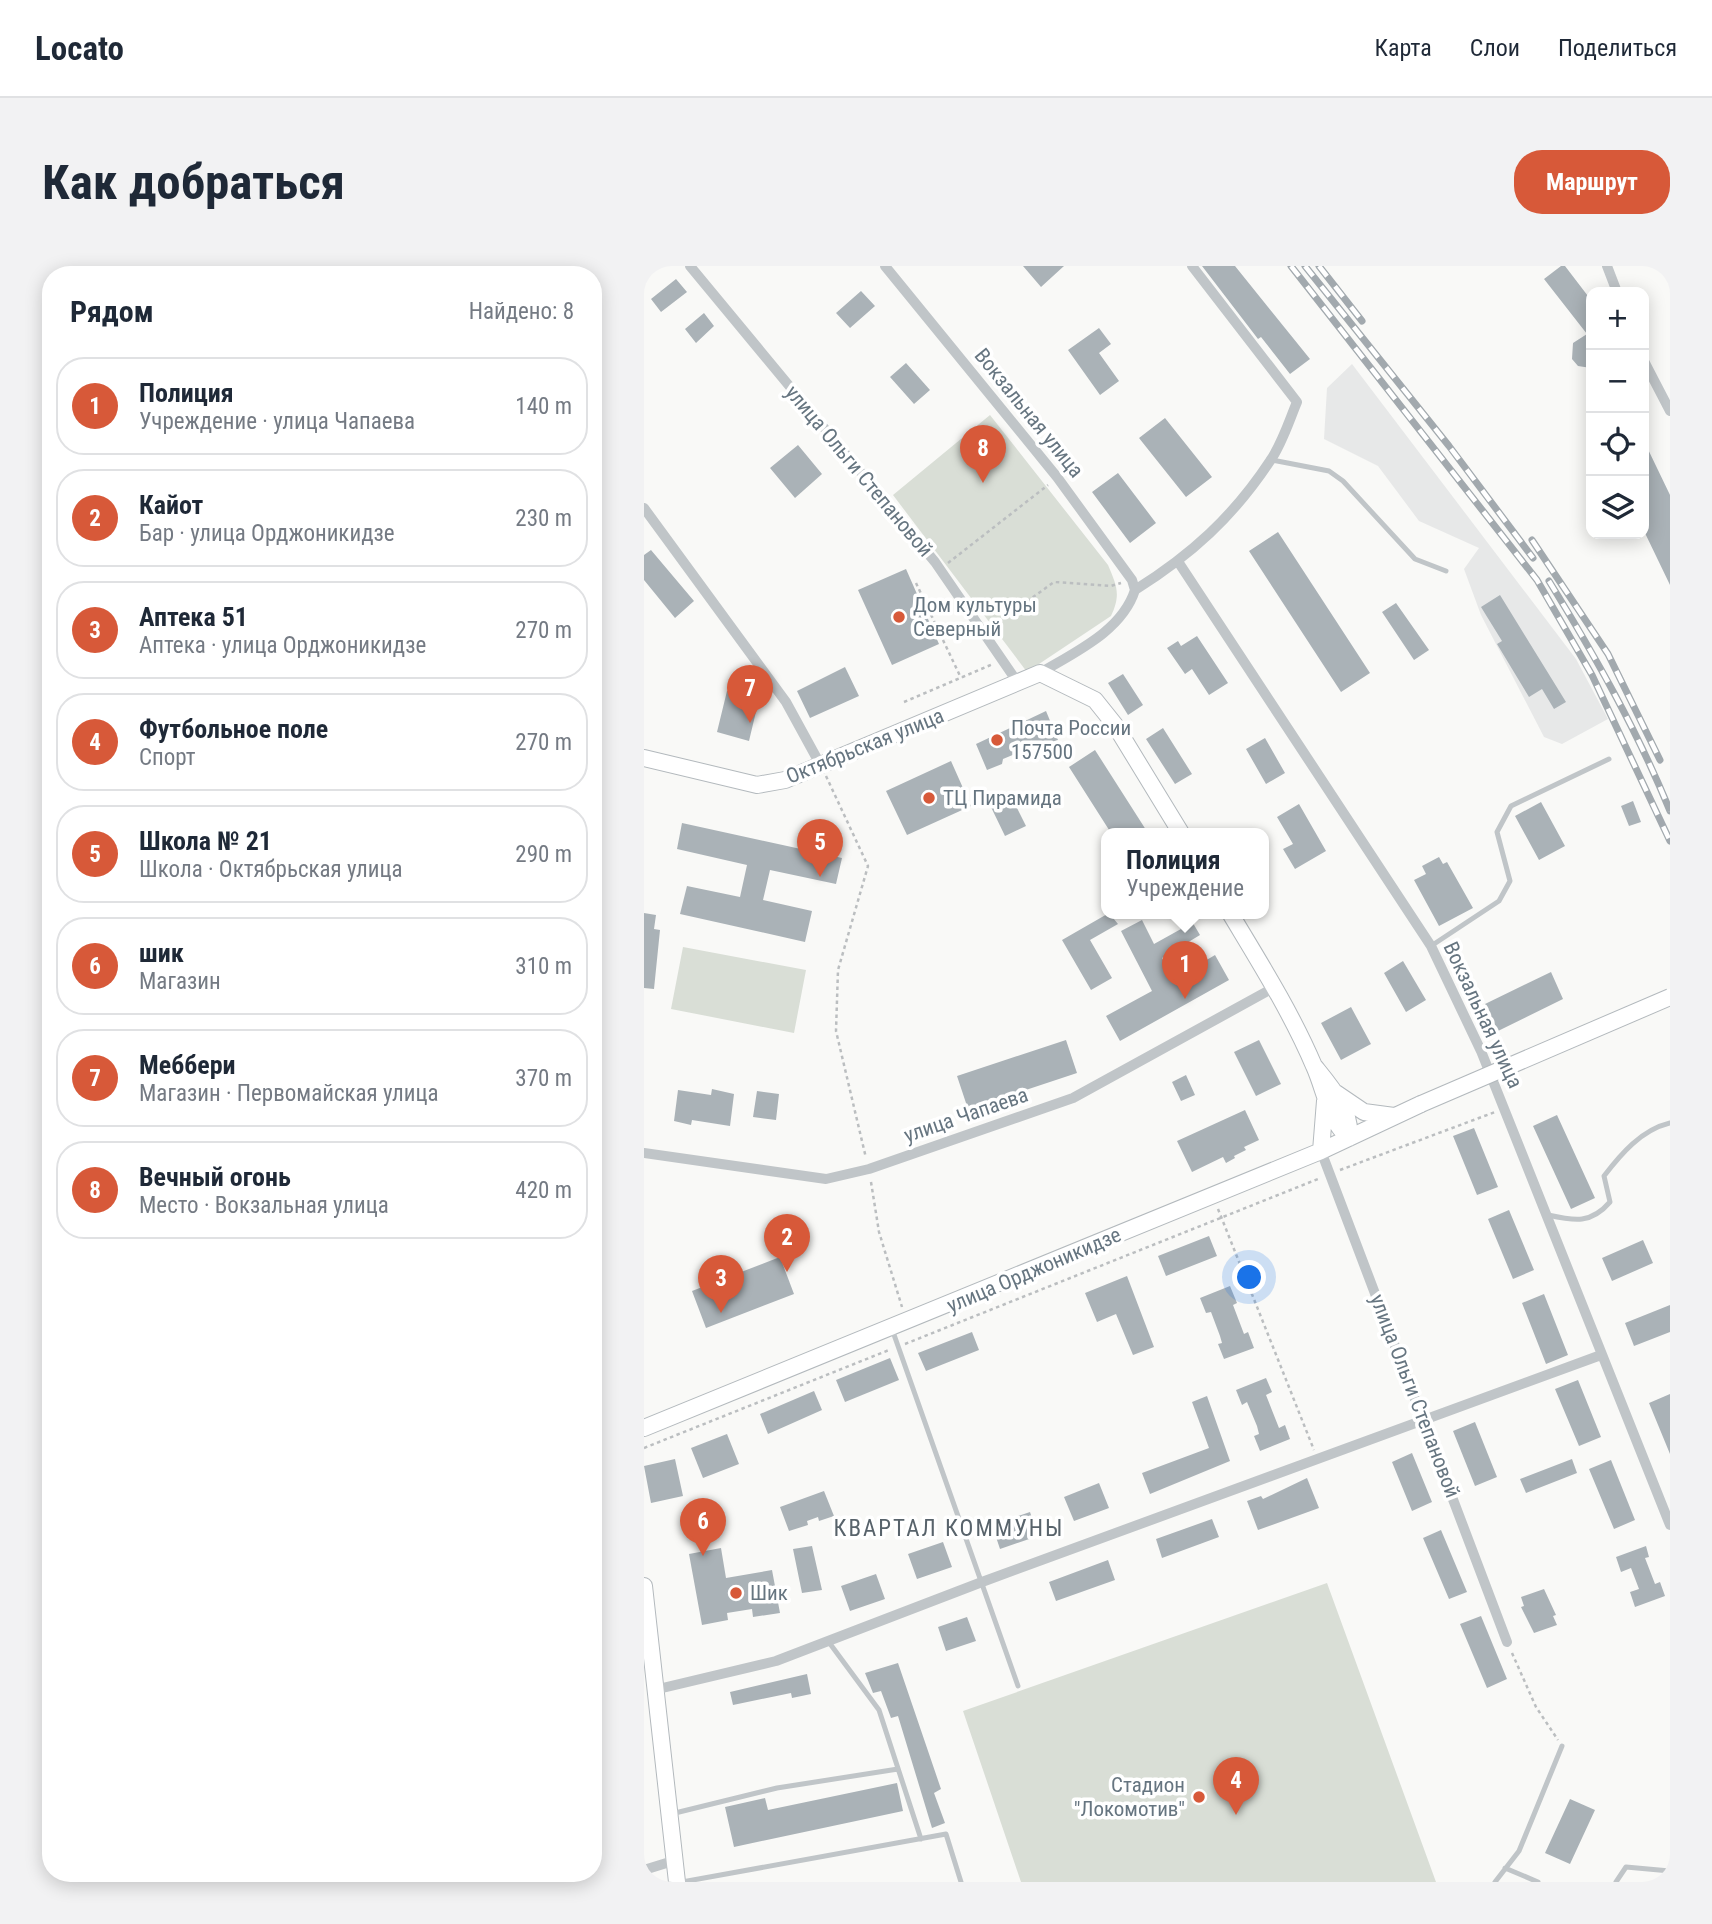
<!DOCTYPE html>
<html lang="ru">
<meta charset="utf-8">
<style>
:root{--surface:#fff;--page:#f2f2f3;--text:#1f2937;--muted:#747a83;--line:#e0e1e3;--accent:#d75939}
body{margin:0;font-family:"Roboto Condensed",sans-serif;background:var(--page);color:var(--text)}
.controls{position:absolute;right:21px;top:21px;display:grid;overflow:hidden;border-radius:14px;box-shadow:0 4px 18px #0003}
.controls button{width:63px;height:63px;display:grid;place-items:center;padding:0;border:0;border-bottom:2px solid var(--line);background:var(--surface);color:var(--text);font:35px sans-serif}
.you{position:absolute;left:606px;top:1012px;width:24px;height:24px;margin:-18px;border:5px solid #fff;border-radius:50%;background:#1a73e8;box-shadow:0 0 0 10px #1a73e833}
.badge{display:grid;place-items:center;width:46px;height:46px;border-radius:50%;background:var(--accent);color:#fff;font-size:23px;font-weight:700}
.pin{position:absolute;translate:-50% -58px;filter:drop-shadow(0 2px 4px #0008)}
.pin::after{content:'';position:absolute;top:37px;width:24px;height:21px;background:inherit;clip-path:polygon(0 0,100% 0,50% 100%)}
.popup{position:absolute;left:457px;top:562px;width:168px;height:91px;box-sizing:border-box;display:grid;place-content:center;border-radius:14px;background:var(--surface);filter:drop-shadow(0 2px 5px #0005);font-size:23px;white-space:nowrap;color:var(--muted)}
.popup b{font-size:26px;color:var(--text)}
.popup::after{content:'';position:absolute;left:50%;top:100%;margin-left:-14px;border:14px solid transparent;border-top-color:var(--surface)}
.list{margin:0;padding:0;list-style:none}
h2{display:flex;justify-content:space-between;align-items:center;height:91px;margin:0;padding:0 28px;font-size:30px}
h2 small{font-size:23px;font-weight:400;color:var(--muted)}
.list li{display:grid;grid-template-columns:46px 1fr auto;gap:21px;align-items:center;box-sizing:border-box;height:98px;margin:0 14px 14px;padding:0 14px;border:2px solid var(--line);border-radius:28px}
.list b{display:block;font-size:26px;white-space:nowrap}
.list p{margin:0;font-size:23px;white-space:nowrap;color:var(--muted)}
.list em{font-size:23px;font-style:normal;color:var(--muted)}
.icon{flex:none;width:38px;height:38px;fill:none;stroke:currentColor;stroke-width:2;stroke-linecap:round;stroke-linejoin:round}
.map{position:relative;flex:none;width:1026px;height:1616px;overflow:hidden;border-radius:28px}
header{display:flex;align-items:center;gap:42px;box-sizing:border-box;height:98px;padding:0 35px;background:var(--surface);border-bottom:2px solid var(--line)}
header strong{font-size:33px}
nav{display:flex;gap:38px;margin-inline-start:auto;font-size:24px}
.intro{display:flex;align-items:center;justify-content:space-between;box-sizing:border-box;height:168px;padding:0 42px}
h1{margin:0;font-size:49px}
.button{padding:18px 32px;border-radius:28px;background:var(--accent);color:#fff;font-size:24px;font-weight:700}
main{display:flex;gap:42px;padding:0 42px}
aside{flex:1;background:var(--surface);border-radius:28px;box-shadow:0 4px 18px #0003}
.map>svg:first-child{display:block}
</style>
<header>
<strong>Locato</strong>
<nav><a>Карта</a><a>Слои</a><a>Поделиться</a></nav>
</header>
<div class="intro"><h1>Как добраться</h1><a class="button">Маршрут</a></div>
<main>
<aside>
<h2>Рядом<small>Найдено: 8</small></h2>
<ul class="list">
<li><span class="badge">1</span><div><b>Полиция</b><p>Учреждение · улица Чапаева</p></div><em>140 m</em></li>
<li><span class="badge">2</span><div><b>Кайот</b><p>Бар · улица Орджоникидзе</p></div><em>230 m</em></li>
<li><span class="badge">3</span><div><b>Аптека 51</b><p>Аптека · улица Орджоникидзе</p></div><em>270 m</em></li>
<li><span class="badge">4</span><div><b>Футбольное поле</b><p>Спорт</p></div><em>270 m</em></li>
<li><span class="badge">5</span><div><b>Школа № 21</b><p>Школа · Октябрьская улица</p></div><em>290 m</em></li>
<li><span class="badge">6</span><div><b>шик</b><p>Магазин</p></div><em>310 m</em></li>
<li><span class="badge">7</span><div><b>Меббери</b><p>Магазин · Первомайская улица</p></div><em>370 m</em></li>
<li><span class="badge">8</span><div><b>Вечный огонь</b><p>Место · Вокзальная улица</p></div><em>420 m</em></li>
</ul>
</aside>
<div class="map">
<svg width="1026" height="1616" viewBox="0 0 1026 1616">
<rect width="100%" height="100%" fill="#f9f9f7"/>
<path fill="#e7e8e8" d="M 708,98 L 932,393 L 964,453 L 918,478 L 900,471 L 837,349 L 820,303 L 835,282 L 775,255 L 734,200 L 680,173 L 683,122 Z"/>
<path fill="#d9ded6" d="M 346,149 L 464,299 C 473,320 477,329 467,350 L 383,406 L 249,229 Z
M 39,681 L 162,704 L 150,767 L 27,743 Z
M 683,1317 L 792,1616 L 377,1616 L 319,1445 Z"/>
<path fill="#aab2b7" d="M 379,0 L 420,0 L 397,21 Z
M 558,0 L 591,0 L 666,93 L 646,108 L 617,71 L 614,73 Z
M 917,0 L 921,0 L 947,34 L 947,102 L 934,100 L 928,93 L 929,77 L 943,68 L 900,13 Z
M 32,13 L 43,26 L 17,46 L 7,33 Z
M 217,25 L 231,40 L 206,62 L 192,47 Z
M 60,47 L 70,60 L 52,77 L 41,63 Z
M 455,62 L 467,78 L 455,87 L 475,115 L 456,129 L 424,84 Z
M 262,97 L 286,124 L 270,138 L 246,111 Z
M 521,152 L 568,211 L 542,231 L 495,172 Z
M 1000,175 L 1026,229 L 1026,319 L 1000,265 Z
M 154,179 L 178,208 L 151,232 L 126,202 Z
M 474,207 L 512,257 L 486,277 L 448,226 Z
M 634,266 L 726,407 L 697,426 L 605,285 Z
M 7,284 L 50,335 L 31,352 L 0,314 L 0,289 Z
M 262,303 L 295,378 L 248,399 L 214,324 Z
M 856,329 L 922,436 L 910,443 L 898,423 L 885,431 L 853,378 L 858,375 L 837,341 Z
M 752,337 L 785,384 L 770,394 L 738,346 Z
M 553,370 L 584,417 L 565,429 L 548,403 L 541,408 L 523,382 L 534,375 L 537,380 Z
M 201,401 L 215,430 L 166,452 L 153,425 Z
M 479,408 L 499,439 L 484,449 L 464,417 Z
M 83,425 L 115,433 L 105,475 L 73,466 Z
M 402,445 L 414,474 L 406,477 L 402,475 L 359,493 L 358,498 L 343,504 L 332,478 Z
M 519,462 L 548,508 L 531,518 L 502,473 Z
M 621,472 L 641,507 L 622,518 L 602,483 Z
M 451,484 L 504,567 L 467,567 L 425,501 Z
M 307,495 L 327,540 L 263,569 L 242,525 Z
M 366,528 L 382,560 L 361,570 L 346,539 Z
M 989,535 L 997,556 L 985,560 L 977,540 Z
M 897,536 L 921,580 L 895,594 L 871,550 Z
M 655,538 L 682,585 L 651,603 L 639,583 L 649,578 L 633,551 Z
M 38,557 L 198,592 L 192,618 L 126,604 L 119,634 L 168,645 L 161,676 L 36,648 L 43,620 L 96,631 L 103,599 L 33,583 Z
M 795,591 L 799,598 L 803,596 L 829,642 L 795,660 L 770,614 L 782,608 L 778,600 Z
M 0,647 L 12,649 L 10,663 L 16,664 L 10,723 L 0,722 Z
M 465,647 L 474,658 L 446,674 L 468,712 L 447,724 L 418,674 Z
M 528,647 L 543,647 L 556,669 L 518,692 L 529,714 L 571,689 L 585,714 L 476,775 L 462,750 L 508,725 L 477,665 L 498,654 L 510,678 L 537,663 Z
M 759,695 L 782,734 L 762,746 L 740,707 Z
M 907,706 L 919,733 L 854,765 L 841,738 Z
M 707,741 L 727,778 L 697,794 L 677,757 Z
M 422,774 L 433,807 L 324,843 L 313,810 Z
M 615,774 L 637,818 L 612,830 L 590,786 Z
M 542,809 L 551,829 L 537,835 L 528,816 Z
M 68,823 L 90,828 L 86,860 L 48,854 L 47,859 L 30,855 L 34,824 L 67,829 Z
M 113,825 L 135,828 L 132,854 L 109,851 Z
M 601,844 L 615,874 L 600,881 L 602,884 L 590,890 L 591,892 L 582,897 L 579,891 L 548,906 L 533,875 Z
M 913,849 L 951,932 L 927,943 L 889,860 Z
M 830,862 L 854,921 L 833,929 L 809,870 Z
M 865,944 L 890,1004 L 869,1013 L 844,953 Z
M 565,970 L 573,990 L 522,1010 L 514,990 Z
M 999,974 L 1009,997 L 968,1015 L 958,992 Z
M 136,991 L 150,1028 L 62,1062 L 48,1025 Z
M 483,1010 L 510,1081 L 489,1089 L 472,1048 L 453,1056 L 441,1027 Z
M 586,1020 L 593,1037 L 589,1039 L 600,1068 L 604,1066 L 610,1082 L 580,1093 L 574,1078 L 578,1077 L 576,1070 L 567,1046 L 562,1047 L 556,1032 Z
M 900,1028 L 924,1089 L 902,1098 L 878,1037 Z
M 1026,1039 L 1026,1066 L 990,1080 L 981,1057 Z
M 328,1066 L 335,1084 L 282,1105 L 274,1087 Z
M 246,1092 L 255,1114 L 201,1136 L 192,1114 Z
M 622,1112 L 628,1126 L 622,1129 L 635,1162 L 641,1159 L 646,1173 L 616,1185 L 610,1170 L 615,1168 L 613,1160 L 603,1136 L 598,1139 L 592,1124 Z
M 934,1114 L 957,1171 L 935,1180 L 911,1123 Z
M 170,1125 L 178,1144 L 124,1168 L 116,1148 Z
M 1026,1128 L 1026,1188 L 1005,1137 Z
M 563,1130 L 586,1195 L 506,1228 L 498,1207 L 565,1182 L 548,1136 Z
M 831,1156 L 853,1211 L 831,1220 L 809,1165 Z
M 83,1168 L 95,1198 L 59,1212 L 47,1182 Z
M 768,1187 L 788,1236 L 768,1245 L 748,1196 Z
M 31,1193 L 39,1230 L 7,1237 L 0,1200 Z
M 928,1193 L 933,1207 L 882,1227 L 876,1213 Z
M 967,1194 L 991,1254 L 970,1263 L 945,1203 Z
M 663,1212 L 675,1242 L 614,1264 L 603,1235 L 617,1230 L 619,1233 Z
M 455,1217 L 465,1242 L 430,1255 L 420,1231 Z
M 180,1225 L 190,1250 L 175,1255 L 174,1251 L 163,1255 L 164,1259 L 145,1265 L 136,1241 Z
M 386,1246 L 394,1270 L 356,1283 L 348,1259 Z
M 568,1253 L 575,1271 L 518,1292 L 512,1273 Z
M 797,1264 L 823,1326 L 805,1333 L 779,1272 Z
M 299,1276 L 308,1301 L 273,1313 L 264,1288 Z
M 168,1280 L 178,1324 L 158,1327 L 149,1283 Z
M 1002,1280 L 1005,1291 L 1001,1292 L 1011,1318 L 1016,1316 L 1021,1330 L 991,1341 L 986,1326 L 995,1323 L 987,1302 L 977,1306 L 972,1291 Z
M 77,1282 L 82,1312 L 128,1304 L 136,1347 L 109,1351 L 108,1343 L 83,1347 L 84,1354 L 58,1359 L 45,1288 Z
M 464,1294 L 471,1314 L 412,1335 L 405,1316 Z
M 232,1308 L 241,1333 L 206,1345 L 197,1320 Z
M 900,1323 L 912,1349 L 909,1350 L 913,1359 L 890,1367 L 877,1341 L 880,1340 L 877,1331 Z
M 837,1350 L 863,1413 L 843,1422 L 816,1358 Z
M 323,1351 L 332,1375 L 302,1385 L 294,1361 Z
M 254,1397 L 297,1523 L 290,1527 L 301,1557 L 288,1562 L 254,1450 L 247,1452 L 237,1425 L 229,1427 L 221,1407 Z
M 163,1408 L 167,1428 L 148,1432 L 147,1427 L 89,1439 L 86,1426 Z
M 253,1517 L 259,1545 L 90,1581 L 81,1541 L 121,1532 L 124,1544 Z
M 926,1533 L 951,1544 L 926,1598 L 901,1587 Z"/>
<g fill="none" stroke-linecap="round" stroke-linejoin="round">
<g stroke="#b3b9bd" stroke-width="18">
<path id="secondary" d="M 0,492 L 113,519 L 141,514 L 396,407 L 451,434 L 471,459 L 537,567
M 586,647 C 616,697 647,746 670,800 C 681,824 684,854 705,872 C 708,845 688,822 671,801
M 692,827 L 720,846 L 750,850
M 677,885 L 681,835
M 0,1162 L 677,885 L 777,838
M 0,1320 L 33,1616"/>
</g>
<path stroke="#bbbec0" stroke-width="2.5" stroke-dasharray="3.5 3.5" stroke-linecap="butt" d="M 304,297 L 404,219
M 272,317 L 317,412
M 349,360 L 410,316 L 467,320 L 477,317
M 260,436 L 349,398
M 182,510 L 224,600 L 194,704 L 192,765 L 222,892
M 696,904 L 851,846
M 227,916 L 235,966 L 258,1041
M 574,943 L 670,1184
M 261,1078 L 674,913
M 0,1182 L 245,1084
M 868,1387 L 892,1441 L 914,1474"/>
<path stroke="#c0c5c8" stroke-width="5" d="M 628,194 L 685,205 L 699,215 L 771,293 L 802,305
M 787,680 L 855,635 L 866,615 L 853,566 L 867,540 L 965,493
M 904,949 C 931,955 947,958 966,936 L 960,910 C 977,888 997,864 1026,857
M 248,1063 L 374,1420
M 184,1375 L 235,1444 L 277,1573
M 27,1548 L 133,1522 L 254,1503
M 861,1602 L 894,1616
M 38,1616 L 302,1568 L 317,1616
M 851,1616 L 875,1585 L 918,1480
M 972,1616 L 982,1601 L 1026,1605"/>
<path stroke="#c0c5c8" stroke-width="10" d="M 46,0 L 291,296 L 374,417
M 241,0 L 413,211 L 488,314 L 491,324
M 963,0 L 973,26
M 1000,95 L 1026,145
M 0,242 L 142,436 L 177,500
M 535,297 L 787,680 L 837,785 L 1026,1259
M 396,407 C 431,386 478,365 491,324 C 547,289 589,251 626,195 C 638,178 645,155 653,136 L 548,0
M 677,885 L 863,1376
M 0,887 L 182,913 L 225,903 L 429,832 L 631,721
M 10,1424 L 132,1395 L 338,1316 L 957,1089
M 0,1604 L 29,1595"/>
<use href="#secondary" stroke="#fff" stroke-width="16"/>
<g stroke="#a2a9ae" stroke-width="7">
<path id="rail" d="M 647,0 L 893,314 L 948,409 L 1026,575
M 661,0 L 805,180 L 889,292
M 675,0 L 718,55
M 888,274 L 964,388 L 1016,494
M 905,315 C 951,390 993,464 1026,545"/>
</g>
<use href="#rail" stroke="#fff" stroke-width="4.5" stroke-dasharray="13" stroke-linecap="butt"/>
<g stroke="#b3b9bd" stroke-width="18" stroke-linecap="butt">
<path id="secondary-bridge" d="M 777,838 L 1026,731"/>
</g>
<use href="#secondary-bridge" stroke="#fff" stroke-width="16"/>
</g>
<g fill="#d75939" stroke="#fff" stroke-width="2.5">
<circle cx="255" cy="351" r="7"/>
<circle cx="353" cy="474" r="7"/>
<circle cx="285" cy="532" r="7"/>
<circle cx="92" cy="1327" r="7"/>
<circle cx="555" cy="1531" r="7"/>
</g>
<g text-anchor="middle" stroke-width="7" stroke-linejoin="round" paint-order="stroke">
<g font-size="21" fill="#667580" stroke="#fff">
<text transform="translate(385 147) rotate(51)" y="7">Вокзальная улица</text>
<text transform="translate(215 205) rotate(50)" y="7">улица Ольги Степановой</text>
<text transform="translate(221 480) rotate(-22)" y="7">Октябрьская улица</text>
<text transform="translate(839 749) rotate(65)" y="7">Вокзальная улица</text>
<text transform="translate(322 849) rotate(-19)" y="7">улица Чапаева</text>
<text transform="translate(390 1004) rotate(-23)" y="7">улица Орджоникидзе</text>
<text transform="translate(771 1130) rotate(69)" y="7">улица Ольги Степановой</text>
</g>
<g font-size="21" fill="#667580" stroke="#fff" text-anchor="start">
<text x="269" y="346">Дом культуры<tspan x="269" dy="24">Северный</tspan></text>
<text x="367" y="469">Почта России<tspan x="367" dy="24">157500</tspan></text>
<text x="299" y="539">ТЦ Пирамида</text>
<text x="106" y="1334">Шик</text>
<text x="541" y="1526" text-anchor="end">Стадион<tspan x="541" dy="24">"Локомотив"</tspan></text>
</g>
<g font-size="23" letter-spacing="2" fill="#58636b" stroke="#fff">
<text x="305" y="1270">КВАРТАЛ КОММУНЫ</text>
</g>
</g>
</svg>
<div class="controls">
<button>+</button>
<button>−</button>
<button><svg class="icon" aria-label="locate" viewBox="0 0 24 24"><circle cx="12" cy="12" r="6"/><path d="M12 2v4M12 18v4M2 12h4M18 12h4"/></svg></button>
<button><svg class="icon" aria-label="layers" viewBox="0 0 24 24"><path d="M12 4l9 5-9 5-9-5zM3 14l9 5 9-5"/></svg></button>
</div>
<div class="you"></div>
<div class="pin badge" style="left:541px;top:733px">1</div>
<div class="popup"><b>Полиция</b>Учреждение</div>
<div class="pin badge" style="left:143px;top:1006px">2</div>
<div class="pin badge" style="left:77px;top:1047px">3</div>
<div class="pin badge" style="left:592px;top:1549px">4</div>
<div class="pin badge" style="left:176px;top:611px">5</div>
<div class="pin badge" style="left:59px;top:1290px">6</div>
<div class="pin badge" style="left:106px;top:457px">7</div>
<div class="pin badge" style="left:339px;top:217px">8</div>
</div>
</main>
